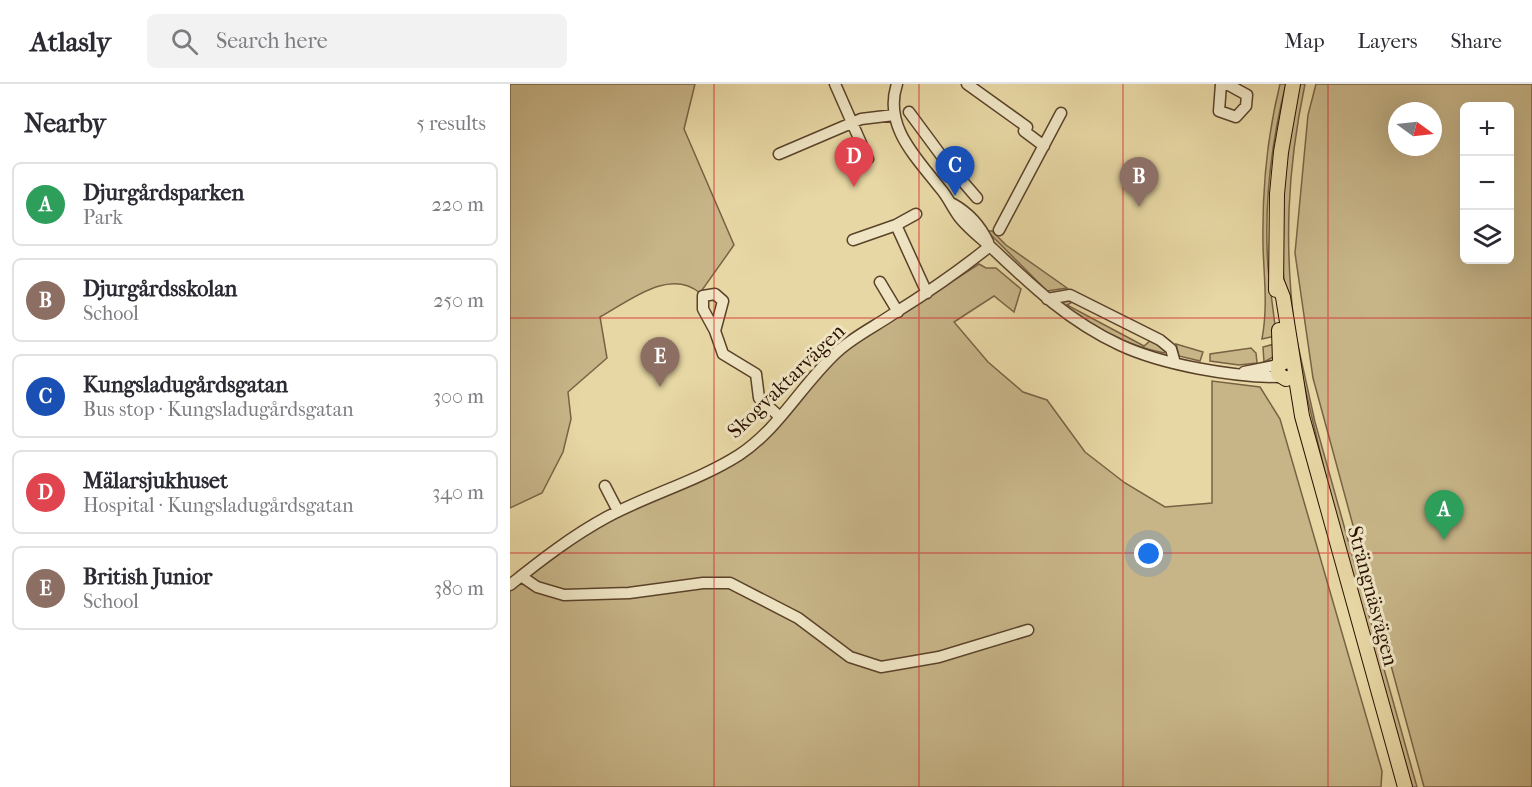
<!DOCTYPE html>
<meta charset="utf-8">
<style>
:root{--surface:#fff;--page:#f2f2f3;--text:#2b2b33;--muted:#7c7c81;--line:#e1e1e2;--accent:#ea580c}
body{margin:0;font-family:"IM FELL French Canon",serif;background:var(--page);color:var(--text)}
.controls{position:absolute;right:18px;top:18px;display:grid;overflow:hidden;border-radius:9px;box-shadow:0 6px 24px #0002}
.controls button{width:54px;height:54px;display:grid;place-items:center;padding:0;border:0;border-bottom:2px solid var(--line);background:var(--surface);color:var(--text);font:30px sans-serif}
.compass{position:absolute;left:878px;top:18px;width:54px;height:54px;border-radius:50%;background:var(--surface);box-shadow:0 6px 24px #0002;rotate:105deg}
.you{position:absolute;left:639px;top:470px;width:21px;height:21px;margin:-15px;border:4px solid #fff;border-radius:50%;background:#1a73e8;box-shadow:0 0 0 9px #1a73e833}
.badge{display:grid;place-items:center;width:39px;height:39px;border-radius:50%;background:var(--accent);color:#fff;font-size:20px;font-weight:700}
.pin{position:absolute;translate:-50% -50px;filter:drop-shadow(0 2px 3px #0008)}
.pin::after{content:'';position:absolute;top:32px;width:21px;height:18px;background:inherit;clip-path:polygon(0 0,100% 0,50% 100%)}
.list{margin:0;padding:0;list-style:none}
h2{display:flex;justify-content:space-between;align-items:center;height:78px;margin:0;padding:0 24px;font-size:26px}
h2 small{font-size:20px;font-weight:400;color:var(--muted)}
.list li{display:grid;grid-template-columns:39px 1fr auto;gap:18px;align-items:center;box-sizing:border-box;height:84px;margin:0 12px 12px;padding:0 12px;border:2px solid var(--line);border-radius:9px}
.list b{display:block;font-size:22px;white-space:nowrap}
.list p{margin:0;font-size:20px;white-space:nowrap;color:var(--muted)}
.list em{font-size:20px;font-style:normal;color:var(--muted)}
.icon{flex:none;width:33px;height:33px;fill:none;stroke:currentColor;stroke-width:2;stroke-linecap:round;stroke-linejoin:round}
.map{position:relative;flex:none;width:1022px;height:703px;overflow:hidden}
header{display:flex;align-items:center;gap:36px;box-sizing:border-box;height:84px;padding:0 30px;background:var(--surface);border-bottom:2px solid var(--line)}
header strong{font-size:28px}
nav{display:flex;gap:33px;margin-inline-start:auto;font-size:21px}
.search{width:420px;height:54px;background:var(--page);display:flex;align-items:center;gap:15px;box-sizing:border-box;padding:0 21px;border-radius:9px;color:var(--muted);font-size:22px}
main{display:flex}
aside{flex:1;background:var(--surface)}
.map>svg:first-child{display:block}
</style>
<header>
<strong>Atlasly</strong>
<div class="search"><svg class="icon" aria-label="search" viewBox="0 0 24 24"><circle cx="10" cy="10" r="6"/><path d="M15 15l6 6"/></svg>Search here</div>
<nav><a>Map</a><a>Layers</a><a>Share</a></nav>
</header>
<main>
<aside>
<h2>Nearby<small>5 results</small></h2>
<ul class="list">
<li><span class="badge" style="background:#2e9e5b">A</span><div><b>Djurgårdsparken</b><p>Park</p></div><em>220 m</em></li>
<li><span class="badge" style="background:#8d6e63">B</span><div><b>Djurgårdsskolan</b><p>School</p></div><em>250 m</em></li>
<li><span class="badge" style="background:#1a4fb4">C</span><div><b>Kungsladugårdsgatan</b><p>Bus stop · Kungsladugårdsgatan</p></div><em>300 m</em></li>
<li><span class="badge" style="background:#e0444e">D</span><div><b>Mälarsjukhuset</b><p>Hospital · Kungsladugårdsgatan</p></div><em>340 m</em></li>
<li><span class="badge" style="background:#8d6e63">E</span><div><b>British Junior</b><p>School</p></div><em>380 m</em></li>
</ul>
</aside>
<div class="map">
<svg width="1022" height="703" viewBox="0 0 1022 703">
<rect width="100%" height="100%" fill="#e7d7a4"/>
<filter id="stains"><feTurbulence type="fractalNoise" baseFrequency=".00333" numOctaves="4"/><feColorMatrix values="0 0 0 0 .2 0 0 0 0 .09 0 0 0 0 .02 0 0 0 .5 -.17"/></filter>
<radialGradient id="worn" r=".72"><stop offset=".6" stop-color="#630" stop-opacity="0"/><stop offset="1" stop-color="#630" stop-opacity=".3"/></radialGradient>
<path fill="#c7b588" stroke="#796244" stroke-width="1.5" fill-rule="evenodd" d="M 0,0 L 185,0 L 174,45 L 224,161 L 190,209 C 159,183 118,218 90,233 L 97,274 L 58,308 L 61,335 L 53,368 L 32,409 L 0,424 Z
M 770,0 L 776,0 C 761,59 754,123 758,183 C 760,206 764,229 766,252 L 752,255 C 758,222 754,195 753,162 C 752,108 757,52 770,0 Z
M 790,0 L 795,0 C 777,86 774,161 785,248 L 782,249 C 779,227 774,206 773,184 C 769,123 777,60 790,0 Z
M 806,0 L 1022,0 L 1022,703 L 914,703 L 803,294 L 785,169 L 798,31 ZM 954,22 L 1000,22 L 1000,176 L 954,176 ZM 887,27 L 923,27 L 923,63 L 887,63 Z
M 477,147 L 482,147 L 496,161 L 557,204 L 537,207 Z
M 469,180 L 476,184 L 486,184 L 511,205 L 504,228 L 484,212 L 444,238 L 478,278 L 513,308 L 537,316 L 575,368 L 615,399 L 655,423 L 702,419 L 702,297 L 750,303 L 770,335 L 872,687 L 871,703 L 0,703 L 0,506 L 88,442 L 213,384 L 337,265 Z
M 556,215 L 564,217 L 557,221 L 634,262 L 641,256 L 656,266 L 654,269 C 616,261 582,243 551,219 Z
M 784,257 L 787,257 L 805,338 L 907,703 L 902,703 L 820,410 Z
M 768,259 L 763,273 L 754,278 L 753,263 Z
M 666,260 L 693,268 L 690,277 L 669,272 Z
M 741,264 L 746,269 L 747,279 L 729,281 L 700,277 L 700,270 Z"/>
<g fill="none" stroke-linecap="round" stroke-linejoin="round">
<g stroke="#5a4229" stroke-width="13">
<path id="minor" d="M 325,0 L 358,75
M 387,0 C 373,42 406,73 430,104 C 438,113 443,125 450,134 C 460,146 472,155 483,165 C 523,203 560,238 610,261 C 653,281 723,293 770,293
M 457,0 L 517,43
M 711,0 L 709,27 L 726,33 L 736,22 L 737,11 L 717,0
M 399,28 L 436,78 L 467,114
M 514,47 L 534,62
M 269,70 L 351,35 L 384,31
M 443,120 C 459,129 470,141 478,158
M 386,141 L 406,130
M 489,146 L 551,29
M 343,156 L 386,141 L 417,209
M 370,198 L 388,228
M 537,215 L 560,211 L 650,256 L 661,265 L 665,279
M 205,247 L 193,225 L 193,212 L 205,210 L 213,217 L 205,247 L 213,270 L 246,290 L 249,314 L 270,333
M 734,288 L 768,281
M 95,402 L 108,427
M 11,492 L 27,503 L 54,511 L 119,509 L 193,499 L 220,499 L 288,534 L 340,573 L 371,583 L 429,573 L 518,546
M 0,501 C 31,476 62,452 97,433 C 140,410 188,397 229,371 C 269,345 292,300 327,268 C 343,253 364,243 383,230 C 417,209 449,187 480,162"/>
</g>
<g stroke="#2b1000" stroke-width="16">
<path id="major" d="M 767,198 L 773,213 L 792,332 L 895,703
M 766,206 L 767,110 L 771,68 L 783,0
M 769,246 L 770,278
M 779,276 L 768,281 L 768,290 L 776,295 L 785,292"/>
</g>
<use href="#minor" stroke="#efe5c4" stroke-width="10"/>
<use href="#major" stroke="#e7d7a4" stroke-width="14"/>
</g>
<path fill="none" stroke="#d62828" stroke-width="1.5" stroke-opacity="0.55" d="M 204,0 L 204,703M 409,0 L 409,703M 613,0 L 613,703M 818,0 L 818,703M 0,234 L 1022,234M 0,469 L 1022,469"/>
<g text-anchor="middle" stroke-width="6" stroke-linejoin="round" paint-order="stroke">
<g font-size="21" fill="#2b1000" stroke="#efe5c4">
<text transform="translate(276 297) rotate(-44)" y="7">Skogvaktarvägen</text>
<text transform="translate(863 512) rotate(75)" y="7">Strängnäsvägen</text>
</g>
</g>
<rect width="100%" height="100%" filter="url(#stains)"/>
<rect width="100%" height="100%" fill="url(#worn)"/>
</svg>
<div class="controls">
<button>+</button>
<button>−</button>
<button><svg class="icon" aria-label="layers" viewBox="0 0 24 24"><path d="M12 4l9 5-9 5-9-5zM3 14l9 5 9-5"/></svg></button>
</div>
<svg class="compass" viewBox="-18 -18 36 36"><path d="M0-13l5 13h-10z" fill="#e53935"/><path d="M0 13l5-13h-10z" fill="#7c7c81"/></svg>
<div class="you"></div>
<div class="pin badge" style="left:934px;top:456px;background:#2e9e5b">A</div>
<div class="pin badge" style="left:629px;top:123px;background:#8d6e63">B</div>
<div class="pin badge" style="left:445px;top:112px;background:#1a4fb4">C</div>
<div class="pin badge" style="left:344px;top:103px;background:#e0444e">D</div>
<div class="pin badge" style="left:150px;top:303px;background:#8d6e63">E</div>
</div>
</main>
